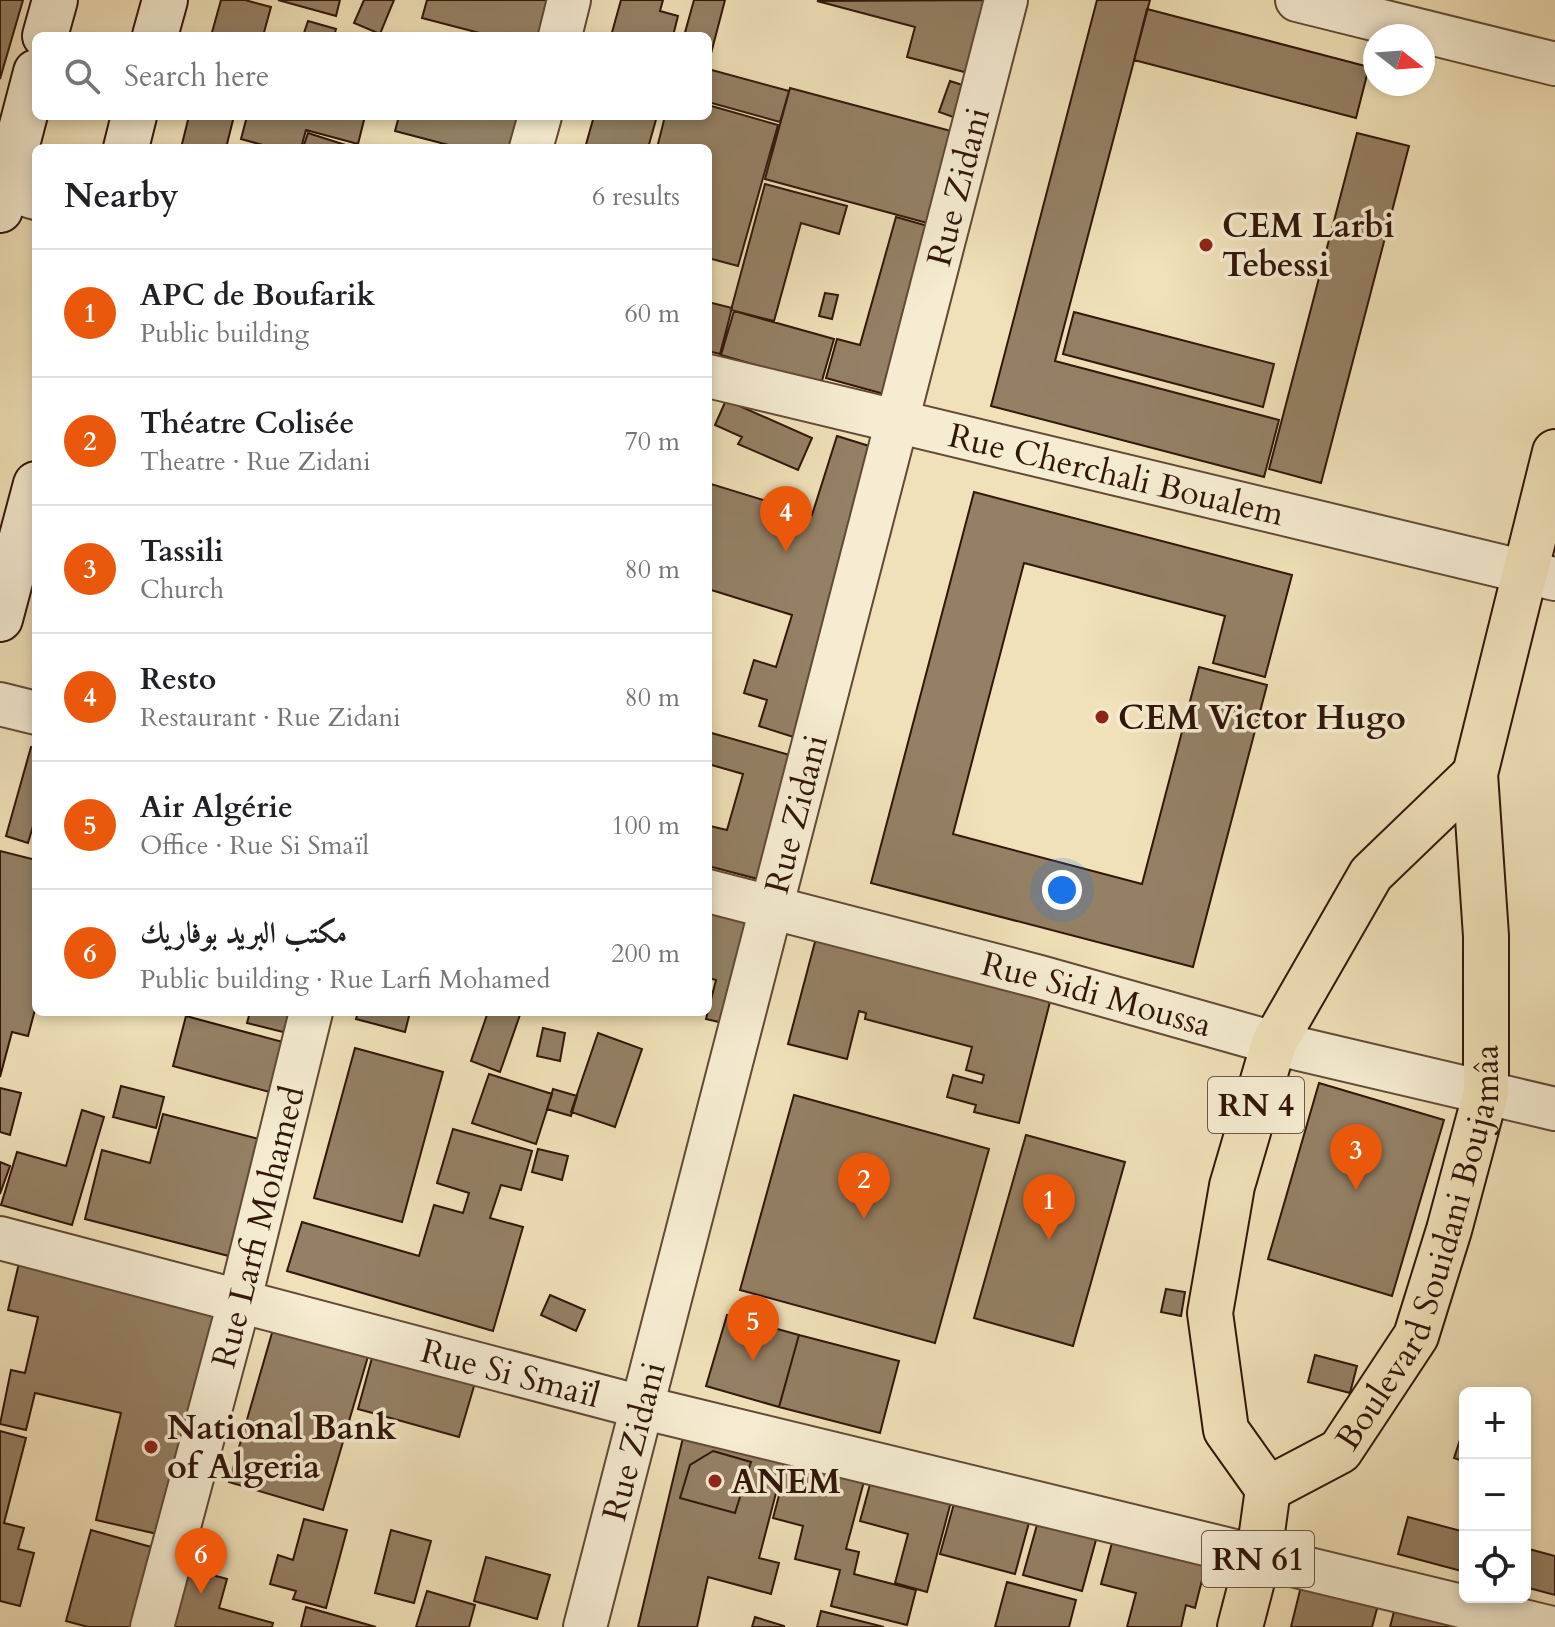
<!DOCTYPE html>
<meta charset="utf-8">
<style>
:root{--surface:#fff;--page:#f6f6f6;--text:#202124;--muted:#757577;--line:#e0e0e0;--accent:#ea580c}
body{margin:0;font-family:Cardo,Amiri,serif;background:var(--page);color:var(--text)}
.controls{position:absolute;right:24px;bottom:24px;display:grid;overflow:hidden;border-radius:12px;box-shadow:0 4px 12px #0003}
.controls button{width:72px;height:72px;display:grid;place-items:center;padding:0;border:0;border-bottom:2px solid var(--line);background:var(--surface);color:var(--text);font:40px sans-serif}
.compass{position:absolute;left:1363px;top:24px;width:72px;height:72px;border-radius:50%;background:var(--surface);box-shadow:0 4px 12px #0003;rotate:107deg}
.you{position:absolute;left:1062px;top:890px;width:28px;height:28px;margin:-20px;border:6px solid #fff;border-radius:50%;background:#1a73e8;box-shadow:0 0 0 12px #1a73e833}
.badge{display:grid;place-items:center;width:52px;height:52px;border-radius:50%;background:var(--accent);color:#fff;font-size:26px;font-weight:700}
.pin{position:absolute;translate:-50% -66px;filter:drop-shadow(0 2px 4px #0008)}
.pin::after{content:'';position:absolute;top:42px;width:28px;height:24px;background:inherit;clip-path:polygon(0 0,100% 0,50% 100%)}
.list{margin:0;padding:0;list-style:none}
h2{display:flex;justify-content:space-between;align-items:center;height:104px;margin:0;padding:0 32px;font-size:34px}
h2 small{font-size:26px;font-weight:400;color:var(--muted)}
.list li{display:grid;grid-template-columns:52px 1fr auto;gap:24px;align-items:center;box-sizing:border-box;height:128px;padding:0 32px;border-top:2px solid var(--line)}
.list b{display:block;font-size:30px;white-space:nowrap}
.list p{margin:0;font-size:26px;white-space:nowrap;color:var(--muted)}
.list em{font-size:26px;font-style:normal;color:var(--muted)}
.icon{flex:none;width:44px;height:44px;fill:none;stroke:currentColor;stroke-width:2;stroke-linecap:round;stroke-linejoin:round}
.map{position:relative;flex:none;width:1555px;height:1627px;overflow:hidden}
.search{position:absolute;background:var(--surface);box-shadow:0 4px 12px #0003;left:32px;top:32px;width:680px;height:88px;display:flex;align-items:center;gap:20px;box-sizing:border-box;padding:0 28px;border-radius:12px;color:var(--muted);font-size:30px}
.panel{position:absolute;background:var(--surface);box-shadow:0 4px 12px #0003;left:32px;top:144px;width:680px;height:872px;border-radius:12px}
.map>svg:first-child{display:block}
</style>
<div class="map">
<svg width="1555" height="1627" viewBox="0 0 1555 1627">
<rect width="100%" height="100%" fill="#f0e1b8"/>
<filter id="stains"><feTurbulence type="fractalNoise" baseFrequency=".0025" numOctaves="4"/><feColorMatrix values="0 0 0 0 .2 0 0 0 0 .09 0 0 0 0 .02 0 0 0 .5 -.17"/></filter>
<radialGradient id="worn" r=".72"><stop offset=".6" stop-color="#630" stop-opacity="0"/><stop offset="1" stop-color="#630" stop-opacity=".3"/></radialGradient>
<path fill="#948064" stroke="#311609" stroke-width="2" d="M 0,0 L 23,0 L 0,79 Z
M 221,0 L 245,0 L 271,7 L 263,36 L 211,36 Z
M 278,0 L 340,0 L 336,16 Z
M 364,0 L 394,0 L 380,34 L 354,23 Z
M 427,0 L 570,0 L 560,36 L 491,36 L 422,18 Z
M 621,0 L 663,0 L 660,11 L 678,16 L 673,36 L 611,36 Z
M 694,0 L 725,0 L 708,65 L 708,36 L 684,36 Z
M 998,0 L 987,78 L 907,57 L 915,27 L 817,1 Z
M 1097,0 L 1150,0 L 1055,361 L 1279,420 L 1264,477 L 991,406 Z
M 1147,9 L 1369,67 L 1356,118 L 1134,60 Z
M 308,21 L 336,29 L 334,36 L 303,36 Z
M 708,69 L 789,91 L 780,122 L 708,102 Z
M 950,81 L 984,92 L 973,124 L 939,112 Z
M 790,88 L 977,138 L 953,230 L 765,179 Z
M 708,105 L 778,125 L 738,266 L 708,258 L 708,148 L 657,148 L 665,116 L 708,116 Z
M 189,116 L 234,116 L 226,148 L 181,148 Z
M 247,116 L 365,116 L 358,144 L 306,130 L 301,148 L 274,148 L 241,139 Z
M 399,116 L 539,116 L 530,148 L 460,148 L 395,131 Z
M 594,116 L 657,116 L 648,148 L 585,148 Z
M 308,133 L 355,148 L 303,148 Z
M 1357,133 L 1409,146 L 1321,483 L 1269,469 Z
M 765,184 L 847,206 L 839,234 L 801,223 L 774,321 L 731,310 Z
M 896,217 L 949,232 L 902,399 L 826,378 L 837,339 L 860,345 Z
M 825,293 L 838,295 L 832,319 L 819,316 Z
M 708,302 L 732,308 L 720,354 L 708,351 Z
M 734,311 L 834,339 L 821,384 L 721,355 Z
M 1074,312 L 1274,364 L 1263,407 L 1063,354 Z
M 726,400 L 812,438 L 798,470 L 738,444 L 742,437 L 715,425 Z
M 837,436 L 895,454 L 806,741 L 759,726 L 767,700 L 744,693 L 754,660 L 776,667 L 792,615 L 708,589 L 708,483 L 812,515 Z
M 974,492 L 1292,575 L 1265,677 L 1213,663 L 1225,616 L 1024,563 L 953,834 L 1142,884 L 1199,667 L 1267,685 L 1193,967 L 871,883 Z
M 708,732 L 811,761 L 777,884 L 708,866 L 710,826 L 727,830 L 743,774 L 708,764 Z
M 31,747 L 36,749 L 36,816 L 28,843 L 6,836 Z
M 0,851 L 36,860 L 36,1006 L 28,1036 L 12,1032 L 0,1077 Z
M 708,910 L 771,926 L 745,1028 L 706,1019 L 716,980 L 708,978 Z
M 816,938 L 1051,998 L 1019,1123 L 974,1112 L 976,1105 L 947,1097 L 953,1075 L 982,1083 L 984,1075 L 966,1070 L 972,1047 L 865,1019 L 866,1013 L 859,1011 L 847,1059 L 788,1044 Z
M 250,1012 L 309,1012 L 303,1037 L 247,1023 Z
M 358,1012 L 410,1012 L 405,1032 L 356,1019 Z
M 488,1012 L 521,1012 L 500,1072 L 471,1061 Z
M 186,1016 L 301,1047 L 288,1097 L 173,1066 Z
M 543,1028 L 565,1033 L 560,1061 L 537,1056 Z
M 598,1033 L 642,1049 L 615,1127 L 571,1112 Z
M 355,1048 L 443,1072 L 402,1222 L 314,1198 Z
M 489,1074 L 552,1094 L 536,1144 L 472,1123 Z
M 1319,1083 L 1444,1120 L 1392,1296 L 1268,1259 Z
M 121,1086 L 164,1097 L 156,1128 L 113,1117 Z
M 0,1088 L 21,1093 L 10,1135 L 0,1132 Z
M 553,1089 L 577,1096 L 571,1116 L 547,1109 Z
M 794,1095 L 989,1149 L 935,1343 L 740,1290 Z
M 82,1110 L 104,1117 L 72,1225 L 1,1205 L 17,1152 L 66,1166 Z
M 163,1114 L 278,1144 L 248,1261 L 85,1219 L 102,1150 L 150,1163 Z
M 453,1129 L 532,1151 L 521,1190 L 501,1185 L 490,1218 L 523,1227 L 493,1331 L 287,1271 L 302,1222 L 419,1256 L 434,1205 L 463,1213 L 469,1193 L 437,1183 Z
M 1026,1135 L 1125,1162 L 1073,1346 L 974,1318 Z
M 538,1149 L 568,1156 L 562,1180 L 532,1172 Z
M 0,1162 L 10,1166 L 0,1194 Z
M 19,1263 L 233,1310 L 179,1539 L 96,1520 L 121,1413 L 35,1393 L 26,1430 L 0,1424 L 11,1370 L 25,1373 L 38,1317 L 8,1310 Z
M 1166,1289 L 1185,1292 L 1181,1316 L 1161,1312 Z
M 550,1295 L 585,1310 L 576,1331 L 541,1315 Z
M 727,1315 L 799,1335 L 779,1407 L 706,1386 Z
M 274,1326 L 369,1353 L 323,1510 L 229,1482 Z
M 799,1335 L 899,1361 L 880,1433 L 779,1407 Z
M 375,1347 L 477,1376 L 459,1437 L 358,1409 Z
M 1315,1355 L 1357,1366 L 1350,1393 L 1308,1382 Z
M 686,1425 L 787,1451 L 759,1558 L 779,1563 L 771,1594 L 708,1577 L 697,1627 L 638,1627 Z
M 1465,1425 L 1465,1462 L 1454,1458 Z
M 0,1431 L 26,1438 L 4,1523 L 24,1528 L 18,1549 L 34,1553 L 20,1606 L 0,1601 Z
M 791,1450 L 867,1470 L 846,1549 L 859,1552 L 854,1574 L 916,1590 L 907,1625 L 831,1606 L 840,1570 L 795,1559 L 803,1526 L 773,1518 Z
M 713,1451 L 751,1462 L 735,1513 L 680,1498 L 690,1465 Z
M 872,1477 L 952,1498 L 927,1592 L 895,1583 L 908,1534 L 860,1521 Z
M 958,1489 L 1033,1508 L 1015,1574 L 940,1554 Z
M 1040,1514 L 1099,1529 L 1082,1591 L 1023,1575 Z
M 1408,1517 L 1465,1532 L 1465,1572 L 1398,1554 Z
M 304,1519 L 347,1530 L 326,1608 L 293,1599 L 296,1591 L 270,1584 L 278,1555 L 293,1560 Z
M 1117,1524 L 1210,1548 L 1195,1608 L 1186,1605 L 1181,1627 L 1127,1627 L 1136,1593 L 1101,1584 Z
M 91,1530 L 176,1554 L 155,1627 L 88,1627 L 66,1621 Z
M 391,1530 L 431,1541 L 414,1603 L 375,1593 Z
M 1525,1548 L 1555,1556 L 1555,1595 L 1525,1587 Z
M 486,1557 L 550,1575 L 537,1619 L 474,1601 Z
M 187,1568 L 227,1579 L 219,1608 L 273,1623 L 272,1627 L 171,1627 Z
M 1304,1574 L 1381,1594 L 1372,1627 L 1291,1627 Z
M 1007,1582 L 1076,1600 L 1069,1627 L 995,1627 Z
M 427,1591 L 475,1605 L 469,1627 L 416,1627 Z
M 1398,1596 L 1471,1627 L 1390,1627 Z
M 306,1607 L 376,1627 L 301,1627 Z
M 821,1611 L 884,1627 L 817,1627 Z
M 755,1617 L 784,1626 L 784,1627 L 752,1627 Z"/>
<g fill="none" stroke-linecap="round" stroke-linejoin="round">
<g stroke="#614935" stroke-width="46">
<g id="street">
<path d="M 1297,0 L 1555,64"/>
<path d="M 560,36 L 569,0"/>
<path d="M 531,148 L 540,116"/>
<path d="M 0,188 L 36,198"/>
<path id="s1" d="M 708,376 L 1555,579"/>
<path d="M 0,704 L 36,713"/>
<path id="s2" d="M 708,891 L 1040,977 L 1274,1043 L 1555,1109"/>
<path id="s3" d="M 0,1238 L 645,1408 L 1548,1627"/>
<path id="s4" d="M 152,1627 L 240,1299 L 311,1012"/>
<path id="s5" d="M 585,1627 L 1006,0"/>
</g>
</g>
<g stroke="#311609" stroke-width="48">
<path id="secondary" d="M 45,36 L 55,0
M 155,36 L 165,0
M 126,148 L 134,116
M 0,210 L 36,72
M 0,619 L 36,484"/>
</g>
<g stroke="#311609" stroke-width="48">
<g id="primary">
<path id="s6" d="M 1268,1489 L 1340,1451 L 1416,1336 L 1449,1230 L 1486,1092 L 1486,936 L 1475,774 L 1555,452"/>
<path d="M 1268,1489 L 1226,1430 L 1210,1313 L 1232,1186 L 1274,1043 L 1371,874 L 1475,774"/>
<path d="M 1240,1627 L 1259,1554 L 1268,1489"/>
</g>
</g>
<use href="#street" stroke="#f5ecd1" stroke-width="42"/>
<use href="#secondary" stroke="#f5ecd1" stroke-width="44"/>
<use href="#primary" stroke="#f0e1b8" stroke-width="44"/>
</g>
<g fill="#8f2418" stroke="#f5ecd1" stroke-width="3">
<circle cx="1206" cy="245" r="8"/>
<circle cx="1102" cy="717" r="8"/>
<circle cx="151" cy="1447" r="8"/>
<circle cx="715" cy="1481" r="8"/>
</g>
<g text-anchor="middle" stroke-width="7" stroke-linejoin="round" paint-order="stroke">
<g fill="#f5ecd1" stroke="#6c5645" stroke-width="2">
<rect x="1208" y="1077" width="96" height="56" rx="6"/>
<rect x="1202" y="1531" width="112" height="56" rx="6"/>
</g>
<g font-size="32" font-weight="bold" fill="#311609">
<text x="1256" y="1116">RN 4</text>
<text x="1258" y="1570">RN 61</text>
</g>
<g font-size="34" fill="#311609" stroke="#f5ecd1">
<text dy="12" stroke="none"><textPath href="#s5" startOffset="1488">Rue Zidani</textPath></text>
<text dy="12" stroke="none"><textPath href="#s1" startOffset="420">Rue Cherchali Boualem</textPath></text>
<text dy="12" stroke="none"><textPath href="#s5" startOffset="840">Rue Zidani</textPath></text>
<text dy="12" stroke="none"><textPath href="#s2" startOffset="402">Rue Sidi Moussa</textPath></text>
<text dy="12" stroke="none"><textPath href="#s4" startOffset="414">Rue Larfi Mohamed</textPath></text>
<text dy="12" stroke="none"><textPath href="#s6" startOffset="304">Boulevard Souidani Boujamâa</textPath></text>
<text dy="12" stroke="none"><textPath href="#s3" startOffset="528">Rue Si Smaïl</textPath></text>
<text dy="12" stroke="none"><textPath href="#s5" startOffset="192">Rue Zidani</textPath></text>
</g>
<g font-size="34" font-weight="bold" fill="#311609" stroke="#f5ecd1" text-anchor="start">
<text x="1222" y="237">CEM Larbi<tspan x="1222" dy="39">Tebessi</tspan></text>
<text x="1118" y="729">CEM Victor Hugo</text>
<text x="167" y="1439">National Bank<tspan x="167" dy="39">of Algeria</tspan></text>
<text x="731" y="1493">ANEM</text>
</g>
</g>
<rect width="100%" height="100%" filter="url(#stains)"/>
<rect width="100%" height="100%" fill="url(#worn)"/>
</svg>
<div class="controls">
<button>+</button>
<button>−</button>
<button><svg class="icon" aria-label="locate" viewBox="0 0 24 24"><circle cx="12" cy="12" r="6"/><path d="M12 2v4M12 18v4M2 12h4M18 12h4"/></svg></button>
</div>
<svg class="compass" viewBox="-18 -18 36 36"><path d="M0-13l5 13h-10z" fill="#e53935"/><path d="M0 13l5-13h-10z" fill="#757577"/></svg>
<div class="you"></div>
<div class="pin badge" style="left:1049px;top:1240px">1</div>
<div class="pin badge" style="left:864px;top:1219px">2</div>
<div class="pin badge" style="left:1356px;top:1190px">3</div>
<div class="pin badge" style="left:786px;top:552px">4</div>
<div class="pin badge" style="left:753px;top:1361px">5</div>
<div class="pin badge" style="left:201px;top:1594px">6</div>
<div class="search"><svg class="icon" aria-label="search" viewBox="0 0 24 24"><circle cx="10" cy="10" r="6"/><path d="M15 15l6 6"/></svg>Search here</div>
<section class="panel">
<h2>Nearby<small>6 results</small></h2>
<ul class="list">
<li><span class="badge">1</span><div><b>APC de Boufarik</b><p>Public building</p></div><em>60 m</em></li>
<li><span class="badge">2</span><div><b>Théatre Colisée</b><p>Theatre · Rue Zidani</p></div><em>70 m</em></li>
<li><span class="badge">3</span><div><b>Tassili</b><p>Church</p></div><em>80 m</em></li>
<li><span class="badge">4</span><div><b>Resto</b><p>Restaurant · Rue Zidani</p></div><em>80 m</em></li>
<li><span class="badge">5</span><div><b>Air Algérie</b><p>Office · Rue Si Smaïl</p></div><em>100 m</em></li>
<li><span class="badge">6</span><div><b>مكتب البريد بوفاريك</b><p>Public building · Rue Larfi Mohamed</p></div><em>200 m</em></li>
</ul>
</section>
</div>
